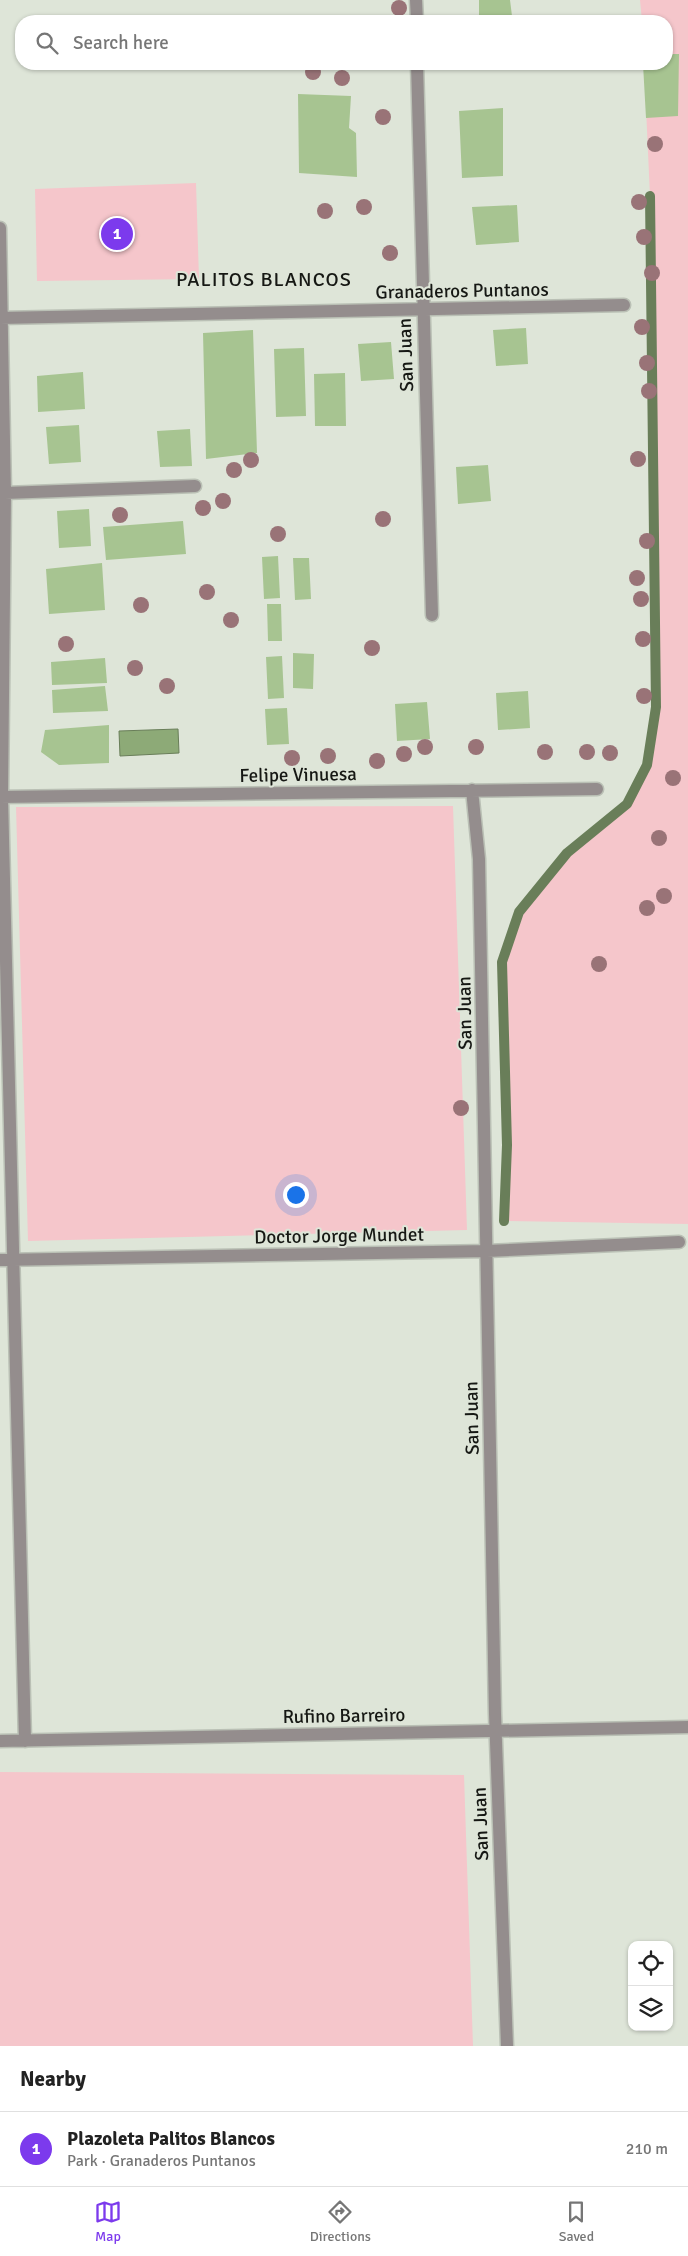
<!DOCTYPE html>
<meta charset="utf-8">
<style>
:root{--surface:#fff;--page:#f6f6f6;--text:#222;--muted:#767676;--line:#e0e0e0;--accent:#7c3aed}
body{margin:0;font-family:Signika,sans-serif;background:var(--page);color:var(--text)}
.controls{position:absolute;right:15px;bottom:15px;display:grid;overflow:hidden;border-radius:10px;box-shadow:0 1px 4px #0004}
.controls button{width:45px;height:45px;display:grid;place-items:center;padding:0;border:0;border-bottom:1px solid var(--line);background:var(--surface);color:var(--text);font:25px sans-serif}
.you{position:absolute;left:295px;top:1194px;width:18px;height:18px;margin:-12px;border:4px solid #fff;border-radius:50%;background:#1a73e8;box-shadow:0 0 0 8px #1a73e833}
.badge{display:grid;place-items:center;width:32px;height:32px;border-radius:50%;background:var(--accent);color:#fff;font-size:16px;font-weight:700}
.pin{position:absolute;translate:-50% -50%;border:2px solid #fff;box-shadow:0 1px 5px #0006}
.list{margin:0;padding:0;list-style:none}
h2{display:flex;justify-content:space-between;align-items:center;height:65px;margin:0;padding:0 20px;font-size:21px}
h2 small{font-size:16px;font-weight:400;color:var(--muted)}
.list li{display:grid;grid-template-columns:32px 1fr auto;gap:15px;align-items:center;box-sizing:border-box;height:75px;padding:0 20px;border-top:1px solid var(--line)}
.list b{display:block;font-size:19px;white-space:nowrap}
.list p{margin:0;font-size:16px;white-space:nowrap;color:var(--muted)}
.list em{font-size:16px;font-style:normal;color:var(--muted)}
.icon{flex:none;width:28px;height:28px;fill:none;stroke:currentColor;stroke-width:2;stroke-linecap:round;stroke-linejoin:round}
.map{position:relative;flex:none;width:688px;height:2046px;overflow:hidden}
.search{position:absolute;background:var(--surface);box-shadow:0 1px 4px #0004;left:15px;right:15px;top:15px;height:55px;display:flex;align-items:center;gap:12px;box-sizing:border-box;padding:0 18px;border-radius:20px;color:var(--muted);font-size:19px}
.sheet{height:140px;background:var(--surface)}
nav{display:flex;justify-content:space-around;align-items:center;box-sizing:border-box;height:70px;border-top:1px solid var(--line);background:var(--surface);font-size:14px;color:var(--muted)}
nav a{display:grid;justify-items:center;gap:2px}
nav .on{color:var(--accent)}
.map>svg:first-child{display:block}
</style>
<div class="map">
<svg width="688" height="2046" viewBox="0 0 688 2046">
<rect width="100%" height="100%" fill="#dee5d8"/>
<path fill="#f5c6cb" d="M 640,0 L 688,0 L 688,1224 L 504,1221 L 507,1145 L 502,962 L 519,912 L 567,853 L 627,804 L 647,765 L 656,707 L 650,196 L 644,64 L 667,64 L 667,21 L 642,21 Z
M 196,183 L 199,279 L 37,281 L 35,189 Z
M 453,806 L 467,1230 L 28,1241 L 16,807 Z
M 0,1772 L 464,1775 L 473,2046 L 0,2046 Z"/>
<path fill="#8daa77" stroke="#697e59" d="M 178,729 L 179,753 L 120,756 L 119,731 Z"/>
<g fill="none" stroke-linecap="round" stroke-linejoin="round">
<path stroke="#697e59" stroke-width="10" d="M 504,1221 L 507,1145 L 502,962 L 519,912 L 567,853 L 627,804 L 647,765 L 656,707 L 650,196"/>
</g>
<path fill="#a7c491" d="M 479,0 L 510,0 L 512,16 L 479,18 Z
M 667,54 L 679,54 L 678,116 L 646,118 L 643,64 L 667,64 Z
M 298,94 L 351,96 L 349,128 L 356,133 L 357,177 L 299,173 Z
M 503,108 L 503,176 L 462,178 L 459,111 Z
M 517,205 L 519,242 L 476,245 L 472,207 Z
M 526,328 L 528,364 L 496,366 L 493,330 Z
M 253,330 L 257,453 L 206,459 L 203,333 Z
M 391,342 L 394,379 L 361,381 L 358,344 Z
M 304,348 L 306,416 L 276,417 L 274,349 Z
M 83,372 L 85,409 L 38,412 L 37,376 Z
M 345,373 L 346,426 L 315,426 L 314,374 Z
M 79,425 L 81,462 L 49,464 L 46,427 Z
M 190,429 L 192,466 L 160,467 L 157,431 Z
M 488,465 L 491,501 L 458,504 L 456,467 Z
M 89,509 L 91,546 L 59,548 L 57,511 Z
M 183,521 L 186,554 L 106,560 L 103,527 Z
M 278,556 L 280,598 L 264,599 L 262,557 Z
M 293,558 L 309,558 L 311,599 L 295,600 Z
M 102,563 L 105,610 L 49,614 L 46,569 Z
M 267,604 L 281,604 L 282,641 L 268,641 Z
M 293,653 L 314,654 L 313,689 L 293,688 Z
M 282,656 L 284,698 L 268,699 L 266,657 Z
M 105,658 L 107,683 L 52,685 L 51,662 Z
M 105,686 L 108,711 L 53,713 L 52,690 Z
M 528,691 L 530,728 L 498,730 L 496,693 Z
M 427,702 L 430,739 L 397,741 L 395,704 Z
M 287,708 L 289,744 L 267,745 L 265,709 Z
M 109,725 L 109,763 L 59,765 L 41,752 L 45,730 Z"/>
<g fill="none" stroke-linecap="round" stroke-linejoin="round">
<g stroke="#bac0b5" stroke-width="15">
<path id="minor" d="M 416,0 L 417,21
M 417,64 L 432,615
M 0,228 L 5,493 L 2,797 L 25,1741
M 0,318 L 624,305
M 5,493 L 195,486
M 472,790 L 479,859 L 495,1714 L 507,2046
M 0,797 L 597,789
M 0,1260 L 487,1251 L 679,1242
M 0,1741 L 688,1727"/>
</g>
<use href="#minor" stroke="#948d8d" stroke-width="12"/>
</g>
<g fill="#997377">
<circle cx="399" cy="8" r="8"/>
<circle cx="313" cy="72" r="8"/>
<circle cx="342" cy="78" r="8"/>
<circle cx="383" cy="117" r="8"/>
<circle cx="655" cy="144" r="8"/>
<circle cx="639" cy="202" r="8"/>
<circle cx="364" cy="207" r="8"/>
<circle cx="325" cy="211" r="8"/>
<circle cx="644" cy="237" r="8"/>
<circle cx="390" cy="253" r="8"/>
<circle cx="652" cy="273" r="8"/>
<circle cx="642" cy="327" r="8"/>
<circle cx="647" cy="363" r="8"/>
<circle cx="649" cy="391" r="8"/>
<circle cx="638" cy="459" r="8"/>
<circle cx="251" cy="460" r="8"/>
<circle cx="234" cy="470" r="8"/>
<circle cx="223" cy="501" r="8"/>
<circle cx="203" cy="508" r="8"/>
<circle cx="120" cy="515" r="8"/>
<circle cx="383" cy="519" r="8"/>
<circle cx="278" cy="534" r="8"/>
<circle cx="647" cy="541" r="8"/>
<circle cx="637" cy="578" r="8"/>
<circle cx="207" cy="592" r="8"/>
<circle cx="641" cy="599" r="8"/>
<circle cx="141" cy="605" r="8"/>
<circle cx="231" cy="620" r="8"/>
<circle cx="643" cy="639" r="8"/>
<circle cx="66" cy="644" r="8"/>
<circle cx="372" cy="648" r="8"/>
<circle cx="135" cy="668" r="8"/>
<circle cx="167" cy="686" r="8"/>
<circle cx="644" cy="696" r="8"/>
<circle cx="425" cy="747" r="8"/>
<circle cx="476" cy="747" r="8"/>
<circle cx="545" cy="752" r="8"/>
<circle cx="587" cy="752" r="8"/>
<circle cx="610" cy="753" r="8"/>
<circle cx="404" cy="754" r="8"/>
<circle cx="328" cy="756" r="8"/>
<circle cx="292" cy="758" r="8"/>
<circle cx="377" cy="761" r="8"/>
<circle cx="673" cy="778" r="8"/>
<circle cx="659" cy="838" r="8"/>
<circle cx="664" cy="896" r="8"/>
<circle cx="647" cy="908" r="8"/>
<circle cx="599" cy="964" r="8"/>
<circle cx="461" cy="1108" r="8"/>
</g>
<g text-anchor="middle" stroke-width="4" stroke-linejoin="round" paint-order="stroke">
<g font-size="19" fill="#161814" stroke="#dee5d8">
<text transform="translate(462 290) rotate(-1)" y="7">Granaderos Puntanos</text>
<text transform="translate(405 355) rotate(-92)" y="7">San Juan</text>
<text transform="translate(298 774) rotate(-1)" y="7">Felipe Vinuesa</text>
<text transform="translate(464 1013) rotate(-91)" y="7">San Juan</text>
<text transform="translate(339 1235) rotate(-1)" y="7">Doctor Jorge Mundet</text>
<text transform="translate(471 1418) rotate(-91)" y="7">San Juan</text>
<text transform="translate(344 1715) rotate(-1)" y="7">Rufino Barreiro</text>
<text transform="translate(480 1824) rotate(-92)" y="7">San Juan</text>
</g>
<g font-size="20" letter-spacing="1" fill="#161814" stroke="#dee5d8">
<text x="264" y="286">PALITOS BLANCOS</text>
</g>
</g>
</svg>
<div class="controls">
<button><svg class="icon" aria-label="locate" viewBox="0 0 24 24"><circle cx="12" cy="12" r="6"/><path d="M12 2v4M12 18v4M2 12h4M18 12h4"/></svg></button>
<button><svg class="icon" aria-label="layers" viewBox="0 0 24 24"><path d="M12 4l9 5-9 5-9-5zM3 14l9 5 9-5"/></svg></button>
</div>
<div class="you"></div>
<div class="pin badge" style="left:117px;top:234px">1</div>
<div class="search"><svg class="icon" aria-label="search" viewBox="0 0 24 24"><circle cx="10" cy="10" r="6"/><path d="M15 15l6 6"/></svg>Search here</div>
</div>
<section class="sheet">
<h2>Nearby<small></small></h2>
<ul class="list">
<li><span class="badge">1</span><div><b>Plazoleta Palitos Blancos</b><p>Park · Granaderos Puntanos</p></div><em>210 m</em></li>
</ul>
</section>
<nav>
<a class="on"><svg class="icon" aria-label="map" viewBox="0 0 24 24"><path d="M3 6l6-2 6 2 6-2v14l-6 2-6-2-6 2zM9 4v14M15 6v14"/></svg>Map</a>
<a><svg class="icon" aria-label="directions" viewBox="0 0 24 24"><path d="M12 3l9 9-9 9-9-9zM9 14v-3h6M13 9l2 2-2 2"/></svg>Directions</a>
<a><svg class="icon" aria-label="saved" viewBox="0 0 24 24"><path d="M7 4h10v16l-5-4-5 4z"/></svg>Saved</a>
</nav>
